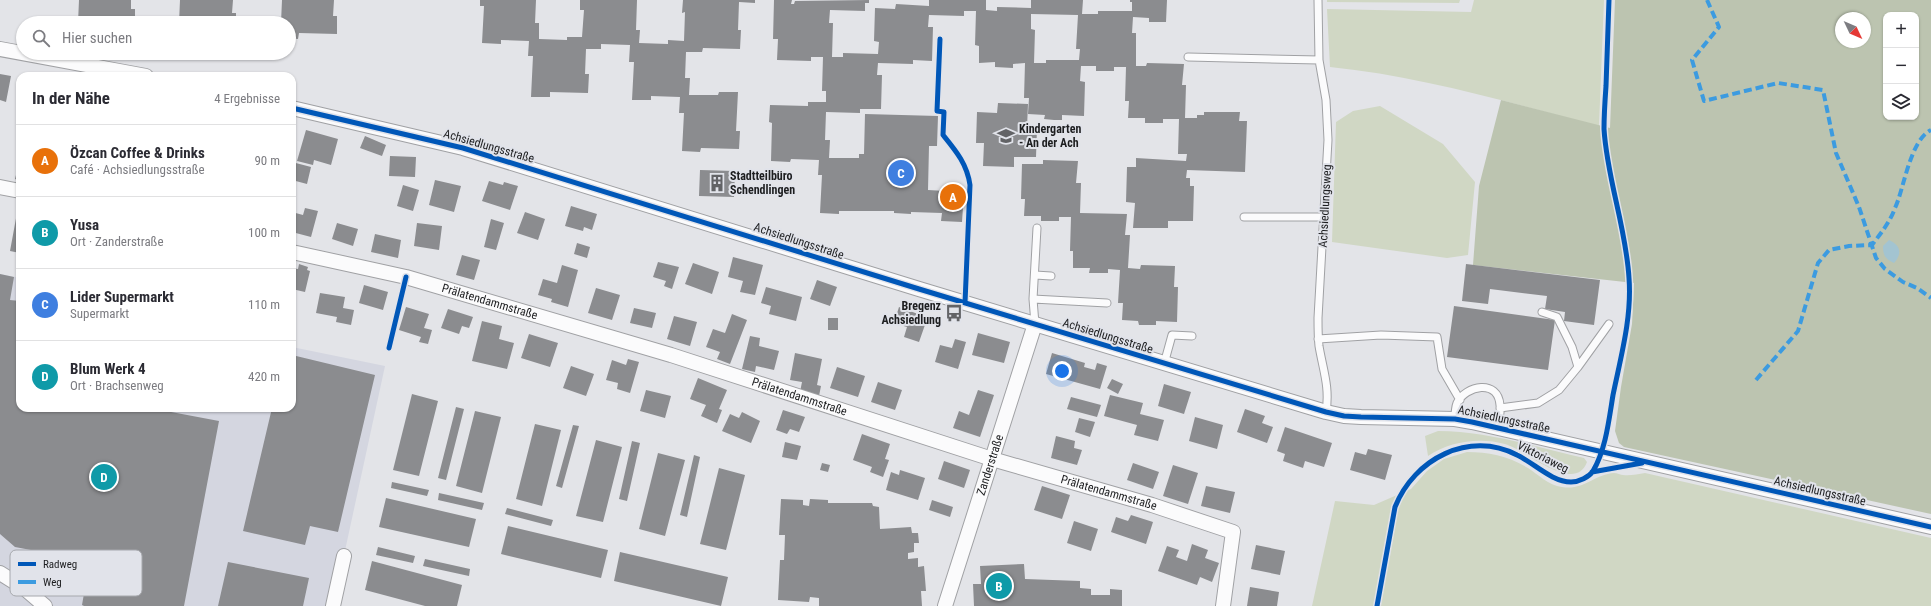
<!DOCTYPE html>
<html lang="de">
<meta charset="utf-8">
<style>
:root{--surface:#fff;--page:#f7f7f7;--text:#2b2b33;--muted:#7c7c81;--line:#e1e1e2;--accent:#626366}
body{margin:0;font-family:"Roboto Condensed",sans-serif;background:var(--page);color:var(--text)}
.controls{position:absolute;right:12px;top:12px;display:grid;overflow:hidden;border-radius:8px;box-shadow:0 1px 3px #0004}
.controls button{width:36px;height:36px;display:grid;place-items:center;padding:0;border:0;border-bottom:1px solid var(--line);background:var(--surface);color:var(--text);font:20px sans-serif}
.compass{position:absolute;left:1835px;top:12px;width:36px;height:36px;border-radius:50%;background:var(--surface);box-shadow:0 1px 3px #0004;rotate:134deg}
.you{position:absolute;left:1062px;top:371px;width:14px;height:14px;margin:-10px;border:3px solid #fff;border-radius:50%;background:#1a73e8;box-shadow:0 0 0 6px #1a73e833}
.badge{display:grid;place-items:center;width:26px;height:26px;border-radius:50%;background:var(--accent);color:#fff;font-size:13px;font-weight:700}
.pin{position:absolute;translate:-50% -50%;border:2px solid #fff;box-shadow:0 1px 4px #0006}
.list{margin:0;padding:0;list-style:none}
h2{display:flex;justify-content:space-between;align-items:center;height:52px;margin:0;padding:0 16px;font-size:17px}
h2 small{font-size:13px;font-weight:400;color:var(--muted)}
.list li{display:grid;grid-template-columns:26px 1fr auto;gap:12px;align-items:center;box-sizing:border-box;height:72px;padding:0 16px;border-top:1px solid var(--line)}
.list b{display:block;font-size:15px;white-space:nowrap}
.list p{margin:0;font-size:13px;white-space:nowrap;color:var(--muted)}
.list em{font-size:13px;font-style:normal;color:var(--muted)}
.icon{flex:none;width:22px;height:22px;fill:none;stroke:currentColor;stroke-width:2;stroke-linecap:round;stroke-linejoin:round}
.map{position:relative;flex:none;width:1931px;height:606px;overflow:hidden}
.search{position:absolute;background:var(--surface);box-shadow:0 1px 3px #0004;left:16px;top:16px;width:280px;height:44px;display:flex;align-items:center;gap:10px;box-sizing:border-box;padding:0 14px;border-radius:22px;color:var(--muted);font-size:15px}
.panel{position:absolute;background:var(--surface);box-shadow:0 1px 3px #0004;left:16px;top:72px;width:280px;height:340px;border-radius:12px}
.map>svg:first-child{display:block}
</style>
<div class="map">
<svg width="1931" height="606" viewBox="0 0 1931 606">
<rect width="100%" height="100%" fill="#e3e4e8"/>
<path fill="#d4d6e0" d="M 0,274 L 20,278 L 20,408 L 229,408 L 246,411 L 247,408 L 292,408 L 292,347 L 385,366 L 333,606 L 0,606 Z"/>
<path fill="#d0d7c4" d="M 1327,0 L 1460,0 L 1459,3 L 1327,2 Z
M 1474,0 L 1604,0 L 1599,126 C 1510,103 1421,76 1330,67 L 1327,9 L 1471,12 Z
M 1380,106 L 1443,144 L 1475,182 L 1468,255 L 1447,258 L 1332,242 L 1336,122 L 1353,111 Z
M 1438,431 C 1487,431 1536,447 1584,458 L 1587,462 C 1575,495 1526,450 1505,444 C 1481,437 1449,441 1428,456 L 1425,436 Z
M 1467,452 C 1489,452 1508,456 1528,468 C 1539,475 1548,485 1562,487 C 1583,491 1595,474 1614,473 C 1617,473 1621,475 1623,475 C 1630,476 1638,474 1645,473 L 1931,538 L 1931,606 L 1312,606 L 1335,501 L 1374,505 L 1411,489 L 1427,471 L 1444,459 Z"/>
<path fill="#bcc4b0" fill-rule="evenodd" d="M 1615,0 L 1931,0 L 1931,514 L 1624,447 L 1619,443 L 1615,431 L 1621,387 L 1632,324 L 1634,283 L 1473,265 L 1479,186 L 1501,100 L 1610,128 ZM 1886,15 L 1916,15 L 1916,117 L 1886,117 ZM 1841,18 L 1865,18 L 1865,42 L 1841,42 Z"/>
<path fill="#a3c4d1" d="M 1889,240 C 1900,245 1903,253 1894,263 C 1885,259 1883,255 1883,246 Z"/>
<path fill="#8b8c8f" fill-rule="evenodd" d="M 79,0 L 131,0 L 131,9 L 135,9 L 135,23 L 78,23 Z
M 180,0 L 233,0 L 232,13 L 236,13 L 236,23 L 179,23 Z
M 282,0 L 334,0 L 333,16 L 337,16 L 337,34 L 299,33 L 298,39 L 289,38 L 289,23 L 281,23 Z
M 480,0 L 536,0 L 535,23 L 539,23 L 539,39 L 567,40 L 567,37 L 582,37 L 584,10 L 580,10 L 580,0 L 637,0 L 636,30 L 640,30 L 639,43 L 668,44 L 668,40 L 684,41 L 685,12 L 682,13 L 683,0 L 755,0 L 755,3 L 739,2 L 738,30 L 741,30 L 740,49 L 703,48 L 702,52 L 686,52 L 685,78 L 690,78 L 689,95 L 718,95 L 719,92 L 738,92 L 736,131 L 740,131 L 739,149 L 701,148 L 700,152 L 682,151 L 684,113 L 679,113 L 680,97 L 651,96 L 651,100 L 632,100 L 634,62 L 629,62 L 630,45 L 601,44 L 601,49 L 586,49 L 585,74 L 589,74 L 588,93 L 550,92 L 550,97 L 531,97 L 533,56 L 528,56 L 529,41 L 501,40 L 501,44 L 482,43 L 484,6 L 480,6 Z
M 774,0 L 792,0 L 791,4 L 794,4 L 795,1 L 869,0 L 869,3 L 865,3 L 865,11 L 830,10 L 829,23 L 833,23 L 832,57 L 843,57 L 843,53 L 878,54 L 879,42 L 874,41 L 875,8 L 895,9 L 896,4 L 929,6 L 929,0 L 986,0 L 986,10 L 997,11 L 997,7 L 1031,8 L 1031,0 L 1083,0 L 1082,14 L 1098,14 L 1098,11 L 1132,11 L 1132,2 L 1130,2 L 1130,0 L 1167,0 L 1166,22 L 1149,22 L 1149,18 L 1133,17 L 1132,33 L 1136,33 L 1136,66 L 1146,66 L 1147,63 L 1184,64 L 1182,85 L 1186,85 L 1185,118 L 1197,118 L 1197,115 L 1204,115 L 1204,112 L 1240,112 L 1239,121 L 1247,121 L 1245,172 L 1187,170 L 1186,178 L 1190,178 L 1190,186 L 1194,186 L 1193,221 L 1168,221 L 1168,228 L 1133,228 L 1135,203 L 1126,202 L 1127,167 L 1136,167 L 1136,158 L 1186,161 L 1187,154 L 1178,154 L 1179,119 L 1163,119 L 1163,123 L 1145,123 L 1145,118 L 1128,118 L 1129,101 L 1125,101 L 1126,67 L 1114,67 L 1114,71 L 1096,71 L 1096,66 L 1081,66 L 1080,81 L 1085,82 L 1084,116 L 1062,115 L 1062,120 L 1054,120 L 1044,119 L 1045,115 L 1028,114 L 1029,98 L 1024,98 L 1025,63 L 1013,64 L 1013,68 L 995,67 L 995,62 L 979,63 L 979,46 L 975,45 L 976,11 L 964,11 L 964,16 L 929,15 L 928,27 L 933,27 L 932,61 L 913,60 L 913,64 L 878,63 L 877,75 L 882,75 L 881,109 L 860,109 L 860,113 L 826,112 L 825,140 L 830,140 L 829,158 L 859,158 L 859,154 L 864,154 L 865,114 L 938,116 L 937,146 L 929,146 L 928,190 L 964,192 L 962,222 L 941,221 L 942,213 L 911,212 L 911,214 L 894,213 L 894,211 L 839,211 L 839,214 L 820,213 L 822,175 L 818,175 L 819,160 L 791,159 L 790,162 L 771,161 L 772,123 L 769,122 L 770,105 L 808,106 L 808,102 L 826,102 L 826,91 L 822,91 L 823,57 L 811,57 L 811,61 L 777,60 L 778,39 L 773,39 ZM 1031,14 L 1078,15 L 1076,49 L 1080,49 L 1079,60 L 1046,60 L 1046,63 L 1034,63 L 1035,30 L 1031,29 Z
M 0,74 L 11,76 L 6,102 L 0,100 Z
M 998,103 L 1028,104 L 1027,128 L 1037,128 L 1036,157 L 1014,157 L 1014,167 L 983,166 L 984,143 L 976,143 L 977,112 L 997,113 Z
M 306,130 L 338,139 L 331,165 L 314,160 L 313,165 L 297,161 Z
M 365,136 L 386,145 L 382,156 L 360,148 Z
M 390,156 L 416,157 L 415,177 L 389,176 Z
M 1043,160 L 1078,161 L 1076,183 L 1081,183 L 1080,213 L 1127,214 L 1125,235 L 1130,235 L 1128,268 L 1140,269 L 1141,265 L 1175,266 L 1174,287 L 1178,287 L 1177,322 L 1156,321 L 1156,325 L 1139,325 L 1138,321 L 1122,320 L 1123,303 L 1118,303 L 1120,270 L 1108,269 L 1108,273 L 1089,273 L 1090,268 L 1073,268 L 1073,251 L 1070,251 L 1071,217 L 1059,217 L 1059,221 L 1041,221 L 1041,216 L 1024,216 L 1025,199 L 1021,199 L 1022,164 L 1043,164 Z
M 292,162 L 311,167 L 307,184 L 292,180 Z
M 19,163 L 20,163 L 20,181 L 15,179 Z
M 700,170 L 735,171 L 734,197 L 699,196 Z
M 435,180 L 461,186 L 454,212 L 429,205 Z
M 489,181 L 503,185 L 504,182 L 518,186 L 510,210 L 482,201 Z
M 403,185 L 419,190 L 413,211 L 397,206 Z
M 571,206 L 597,214 L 592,230 L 584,227 L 583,231 L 565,226 Z
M 305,208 L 318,211 L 311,237 L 292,232 L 292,212 L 303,215 Z
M 525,212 L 545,219 L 538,240 L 517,233 Z
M 17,213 L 20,214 L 20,253 L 10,251 Z
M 491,219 L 504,223 L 496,250 L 484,247 Z
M 337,223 L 358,229 L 353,246 L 332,239 Z
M 417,223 L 442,226 L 439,250 L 414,246 Z
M 375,234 L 401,240 L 398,258 L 371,252 Z
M 577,243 L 590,247 L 587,258 L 574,254 Z
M 462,255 L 480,260 L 474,280 L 456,275 Z
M 733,257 L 763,265 L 755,295 L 740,292 L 743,281 L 728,277 Z
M 658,262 L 679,267 L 672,289 L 664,286 L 666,281 L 653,277 Z
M 693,263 L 719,272 L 712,294 L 685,284 Z
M 299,264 L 308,267 L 307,270 L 310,271 L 305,292 L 292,289 L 292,268 L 298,269 Z
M 1466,264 L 1600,280 L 1594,325 L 1564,321 L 1565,312 L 1545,309 L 1547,296 L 1490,289 L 1488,304 L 1462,301 Z
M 562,265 L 578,270 L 568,307 L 551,302 L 552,299 L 538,295 L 543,279 L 557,283 Z
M 0,274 L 14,277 L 10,300 L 20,301 L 20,408 L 150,408 L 219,421 L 184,606 L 84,606 L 82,605 L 89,565 L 72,563 L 73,558 L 15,547 L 0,534 Z
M 817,280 L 837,287 L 830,306 L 810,299 Z
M 364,285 L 388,292 L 383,310 L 359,303 Z
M 766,287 L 802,297 L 796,321 L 769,314 L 771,306 L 761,303 Z
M 596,288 L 620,295 L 612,320 L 588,313 Z
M 320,293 L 345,297 L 343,308 L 354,310 L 351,325 L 336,322 L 337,317 L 316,313 Z
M 1454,306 L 1555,320 L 1548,370 L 1447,357 Z
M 406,307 L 429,314 L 424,328 L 432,330 L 428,344 L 419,342 L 421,337 L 399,330 Z
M 899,307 L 918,314 L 916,319 L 926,322 L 919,342 L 904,337 L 907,327 L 894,323 Z
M 634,308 L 656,313 L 652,328 L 630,323 Z
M 448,309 L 473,317 L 469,328 L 462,326 L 459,334 L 441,328 Z
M 732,314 L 747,320 L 730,364 L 717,359 L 720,352 L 706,347 L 713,329 L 725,333 Z
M 674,316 L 697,322 L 690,346 L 667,339 Z
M 828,318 L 838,318 L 838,330 L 828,330 Z
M 482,321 L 502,326 L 499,339 L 514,343 L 507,369 L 472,361 Z
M 978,333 L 1010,342 L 1004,363 L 972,355 Z
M 529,334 L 558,343 L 550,367 L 521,358 Z
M 750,336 L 760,338 L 759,346 L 779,351 L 774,370 L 756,366 L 755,372 L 742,369 Z
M 955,339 L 966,342 L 958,369 L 935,362 L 940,345 L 952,348 Z
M 795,353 L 822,359 L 817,385 L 821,386 L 819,396 L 800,392 L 802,382 L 790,380 Z
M 1052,353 L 1085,363 L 1084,367 L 1095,370 L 1097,363 L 1107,366 L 1100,389 L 1046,374 Z
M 292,355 L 375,375 L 338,532 L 310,526 L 305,545 L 243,531 L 272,408 L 292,408 Z
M 628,359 L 639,362 L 630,393 L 617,389 L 618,383 L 606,380 L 612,360 L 626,365 Z
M 571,366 L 594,374 L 586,396 L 563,388 Z
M 837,367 L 865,376 L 858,397 L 830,388 Z
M 698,378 L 727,390 L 719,409 L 722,410 L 717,423 L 701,416 L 706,405 L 690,399 Z
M 1112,379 L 1123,384 L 1118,394 L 1107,388 Z
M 878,382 L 902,390 L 895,410 L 871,402 Z
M 1164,384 L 1191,392 L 1184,414 L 1158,406 Z
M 646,390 L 671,396 L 665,418 L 640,411 Z
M 978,390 L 994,395 L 980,437 L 953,428 L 959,411 L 969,415 Z
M 412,394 L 438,401 L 419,476 L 393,470 Z
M 1110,395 L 1143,403 L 1140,414 L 1164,420 L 1158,441 L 1134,435 L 1137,425 L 1104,416 Z
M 1071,397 L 1101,405 L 1097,417 L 1067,409 Z
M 456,407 L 464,409 L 446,480 L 438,478 Z
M 1245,409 L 1265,416 L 1262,423 L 1273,427 L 1267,443 L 1237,432 Z
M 783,410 L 805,417 L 799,432 L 790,429 L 787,434 L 776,430 Z
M 475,411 L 501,417 L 482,493 L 456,486 Z
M 742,412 L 760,421 L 751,443 L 722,431 L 730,414 L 739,418 Z
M 1195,417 L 1223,425 L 1217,449 L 1189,441 Z
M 1079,418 L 1095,422 L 1090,437 L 1075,432 Z
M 535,424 L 561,430 L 542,506 L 516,499 Z
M 573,425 L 579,426 L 562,488 L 556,486 Z
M 1285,427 L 1332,443 L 1324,467 L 1305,461 L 1303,468 L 1283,461 L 1285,454 L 1277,451 Z
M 862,434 L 890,444 L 885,459 L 889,460 L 883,477 L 870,472 L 872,467 L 853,460 Z
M 1056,436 L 1075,441 L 1074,448 L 1082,450 L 1077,465 L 1051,458 Z
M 596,440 L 622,447 L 603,522 L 576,516 Z
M 632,441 L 640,443 L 627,501 L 619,499 Z
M 785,442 L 801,446 L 797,460 L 782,457 Z
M 1368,449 L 1392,455 L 1385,480 L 1350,470 L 1355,452 L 1366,455 Z
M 658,453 L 685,460 L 665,536 L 639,529 Z
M 694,455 L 700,457 L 687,517 L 680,515 Z
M 944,461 L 970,470 L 964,488 L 938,479 Z
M 822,463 L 830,465 L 828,472 L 820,470 Z
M 1133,463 L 1159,472 L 1153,489 L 1127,480 Z
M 1173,465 L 1198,473 L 1188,504 L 1163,496 Z
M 719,468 L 745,475 L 726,550 L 700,544 Z
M 900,470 L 925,478 L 918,500 L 886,490 L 891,472 L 899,475 Z
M 392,482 L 429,490 L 427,496 L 391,488 Z
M 1042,486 L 1070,495 L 1062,519 L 1034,510 Z
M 1206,486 L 1235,492 L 1230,513 L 1201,506 Z
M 439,493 L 484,503 L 482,510 L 438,500 Z
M 386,498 L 476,519 L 469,547 L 379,527 Z
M 781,499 L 803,500 L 803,505 L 809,506 L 810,499 L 828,500 L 828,503 L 872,503 L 873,506 L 879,507 L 880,529 L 911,527 L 912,533 L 918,533 L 919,543 L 914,543 L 914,552 L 908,553 L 908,559 L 918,558 L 918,567 L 924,566 L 926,591 L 921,591 L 922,606 L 819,606 L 819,598 L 810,597 L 809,602 L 778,600 L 780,560 L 784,560 L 785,535 L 779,535 Z
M 932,500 L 953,507 L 950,517 L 929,510 Z
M 507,508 L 553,520 L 551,526 L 505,514 Z
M 1131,515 L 1153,522 L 1146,544 L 1111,532 L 1116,517 L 1128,521 Z
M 1074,521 L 1098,529 L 1091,551 L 1067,543 Z
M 508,526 L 608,550 L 601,578 L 501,554 Z
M 1192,544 L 1208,550 L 1205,558 L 1219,563 L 1212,582 L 1200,577 L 1197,585 L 1158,571 L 1167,546 L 1179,550 L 1176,557 L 1187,561 Z
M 1256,545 L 1285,551 L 1280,575 L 1251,569 Z
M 378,547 L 415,556 L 413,563 L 376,555 Z
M 620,552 L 728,577 L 721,606 L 614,581 Z
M 425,559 L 470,569 L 469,576 L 423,566 Z
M 372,561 L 462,585 L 457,606 L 425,606 L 365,590 Z
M 228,562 L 309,578 L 303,606 L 218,606 Z
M 1024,564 L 1025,579 L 1080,581 L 1080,588 L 1091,589 L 1091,595 L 1110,595 L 1110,589 L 1122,590 L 1122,606 L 974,606 L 973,584 L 981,584 L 980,566 Z
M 1250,587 L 1279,592 L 1277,606 L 1247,606 Z"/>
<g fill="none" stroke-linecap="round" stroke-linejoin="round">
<g stroke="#a0a1a4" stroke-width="9">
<path id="lane" d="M 1318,0 L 1319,60 L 1326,100 L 1328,140 L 1318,318 C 1318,327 1318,337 1319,346 C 1323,370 1330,387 1326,412
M 1188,57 L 1319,60
M 1244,217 L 1324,217
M 1035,275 L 1051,276
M 1033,299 L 1107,303
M 1035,324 L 1033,299 L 1037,228
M 1318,339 L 1381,335 L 1437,337 L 1442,369 L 1460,400
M 1164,364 L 1172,335 L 1192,336
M 1578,367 L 1609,324
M 1500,408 L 1538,403 L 1559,390 L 1578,367 L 1572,347 L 1557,317 L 1542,312
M 1455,419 C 1455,413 1455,408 1457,403 C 1466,385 1498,379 1500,405 C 1501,412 1499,420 1497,427"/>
</g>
<g stroke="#a0a1a4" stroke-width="16">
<g id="street">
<path d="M 0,49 L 146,76"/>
<path d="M 292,108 L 463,148 L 919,289 L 1326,412 L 1344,416 L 1361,417 L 1455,419 L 1472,422 L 1931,527"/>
<path d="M 0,187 L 20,191"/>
<path id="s1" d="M 292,252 L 406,277 L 671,355 L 992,459 L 1152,505 L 1233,532 L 1223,606"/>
<path d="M 0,573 L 24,588 L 45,606"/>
<path d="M 333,606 L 344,556"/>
<path id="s2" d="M 945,606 L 1035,324"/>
</g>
</g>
<use href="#lane" stroke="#fbfbfc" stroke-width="7"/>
<use href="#street" stroke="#fbfbfc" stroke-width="14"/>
<path stroke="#3c9be0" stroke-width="4" stroke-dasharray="8 4" stroke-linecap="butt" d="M 1707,0 L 1719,27 L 1692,60 L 1704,101 L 1778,83 L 1823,90 L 1836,153 L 1859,207 L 1876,258 L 1885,269 L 1903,282 L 1917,288 L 1931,298
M 1756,380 L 1798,331 L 1818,263 L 1829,250 L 1849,246 L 1872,245 C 1881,233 1890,222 1895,208 C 1904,189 1910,140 1931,130"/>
<g stroke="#e1e3ea" stroke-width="8">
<path id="cycleway" d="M 940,39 L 937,111 L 944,112 L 943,135 C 956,151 967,164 970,185 L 965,303
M 292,108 L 463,148 L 919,289 L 1326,412 L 1344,416 L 1361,417 L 1455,419 L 1472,422 L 1931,527
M 389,348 L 406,277
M 1592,472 L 1642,463
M 1377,606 L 1395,507 C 1414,459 1469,430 1517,455 C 1534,463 1552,482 1571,482 C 1579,482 1589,477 1593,471 C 1606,449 1609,419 1613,395 C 1621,356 1632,317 1629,278 C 1626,227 1607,179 1604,129 C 1604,115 1605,100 1606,86 C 1607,57 1608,29 1609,0"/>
</g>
<use href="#cycleway" stroke="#0057b8" stroke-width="5"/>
</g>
<defs>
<g id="school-bare" transform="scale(1.38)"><path d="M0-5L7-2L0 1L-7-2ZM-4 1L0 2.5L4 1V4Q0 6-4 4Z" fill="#626366" stroke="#e1e3ea" stroke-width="2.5" paint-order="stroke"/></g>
<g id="building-bare" transform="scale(1.38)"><path d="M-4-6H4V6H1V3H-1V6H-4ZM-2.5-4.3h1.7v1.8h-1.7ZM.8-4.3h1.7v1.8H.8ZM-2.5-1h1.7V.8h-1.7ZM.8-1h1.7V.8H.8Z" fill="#626366" stroke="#e1e3ea" stroke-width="2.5" paint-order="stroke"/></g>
<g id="bus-bare" transform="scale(1.38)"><path d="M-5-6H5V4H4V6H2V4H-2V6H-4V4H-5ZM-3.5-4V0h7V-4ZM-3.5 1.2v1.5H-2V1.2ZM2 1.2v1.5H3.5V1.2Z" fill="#626366" stroke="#e1e3ea" stroke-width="2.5" paint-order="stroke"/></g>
</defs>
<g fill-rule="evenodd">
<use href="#school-bare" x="1006" y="136"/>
<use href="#building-bare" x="717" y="183"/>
<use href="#bus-bare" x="954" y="313"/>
</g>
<g text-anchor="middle" stroke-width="4" stroke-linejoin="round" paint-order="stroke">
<g font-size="12" font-weight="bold" fill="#1d1e20" stroke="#e1e3ea" text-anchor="start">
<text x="1019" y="133">Kindergarten<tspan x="1019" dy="14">- An der Ach</tspan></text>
<text x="730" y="180">Stadtteilbüro<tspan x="730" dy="14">Schendlingen</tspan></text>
<text x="941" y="310" text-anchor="end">Bregenz<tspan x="941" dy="14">Achsiedlung</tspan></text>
</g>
<g font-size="12" fill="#1d1e20" stroke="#e1e3ea">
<text transform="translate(489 146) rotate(16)" y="4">Achsiedlungsstraße</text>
<text transform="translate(1325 206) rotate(-87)" y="4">Achsiedlungsweg</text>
<text transform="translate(799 241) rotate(18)" y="4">Achsiedlungsstraße</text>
<text dy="4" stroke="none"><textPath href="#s1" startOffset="204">Prälatendammstraße</textPath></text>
<text transform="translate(1108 336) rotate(17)" y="4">Achsiedlungsstraße</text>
<text dy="4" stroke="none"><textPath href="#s1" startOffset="528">Prälatendammstraße</textPath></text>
<text transform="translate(1504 419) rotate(12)" y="4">Achsiedlungsstraße</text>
<text transform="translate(1543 457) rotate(27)" y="4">Viktoriaweg</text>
<text dy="4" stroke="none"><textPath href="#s2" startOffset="148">Zanderstraße</textPath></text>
<text transform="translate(1820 491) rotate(13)" y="4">Achsiedlungsstraße</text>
<text dy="4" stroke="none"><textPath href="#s1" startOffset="852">Prälatendammstraße</textPath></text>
</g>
</g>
<rect x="10" y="550" width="132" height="46" rx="6" fill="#e1e3ea" stroke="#a6a8ad" stroke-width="1"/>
<rect x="18" y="562" width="18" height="4" fill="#0057b8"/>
<rect x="18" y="580" width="18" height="4" fill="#3c9be0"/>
<g font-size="11" fill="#1d1e20">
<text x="43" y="568">Radweg</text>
<text x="43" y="586">Weg</text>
</g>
</svg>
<div class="controls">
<button>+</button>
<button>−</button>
<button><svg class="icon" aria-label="layers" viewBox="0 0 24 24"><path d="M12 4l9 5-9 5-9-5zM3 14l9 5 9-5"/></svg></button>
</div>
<svg class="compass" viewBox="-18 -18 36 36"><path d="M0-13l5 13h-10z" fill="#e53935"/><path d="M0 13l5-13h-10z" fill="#7c7c81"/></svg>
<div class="you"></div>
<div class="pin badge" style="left:953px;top:197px;background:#e8710a">A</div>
<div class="pin badge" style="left:999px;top:586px;background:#0f9aa8">B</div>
<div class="pin badge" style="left:901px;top:173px;background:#3f7fe0">C</div>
<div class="pin badge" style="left:104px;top:477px;background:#0f9aa8">D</div>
<div class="search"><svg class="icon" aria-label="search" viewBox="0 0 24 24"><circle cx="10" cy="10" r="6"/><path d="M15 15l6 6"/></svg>Hier suchen</div>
<section class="panel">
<h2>In der Nähe<small>4 Ergebnisse</small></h2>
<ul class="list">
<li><span class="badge" style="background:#e8710a">A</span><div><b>Özcan Coffee &amp; Drinks</b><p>Café · Achsiedlungsstraße</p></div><em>90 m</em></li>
<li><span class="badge" style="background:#0f9aa8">B</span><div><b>Yusa</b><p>Ort · Zanderstraße</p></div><em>100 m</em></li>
<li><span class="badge" style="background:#3f7fe0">C</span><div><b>Lider Supermarkt</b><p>Supermarkt</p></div><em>110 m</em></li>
<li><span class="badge" style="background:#0f9aa8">D</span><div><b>Blum Werk 4</b><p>Ort · Brachsenweg</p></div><em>420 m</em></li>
</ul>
</section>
</div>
